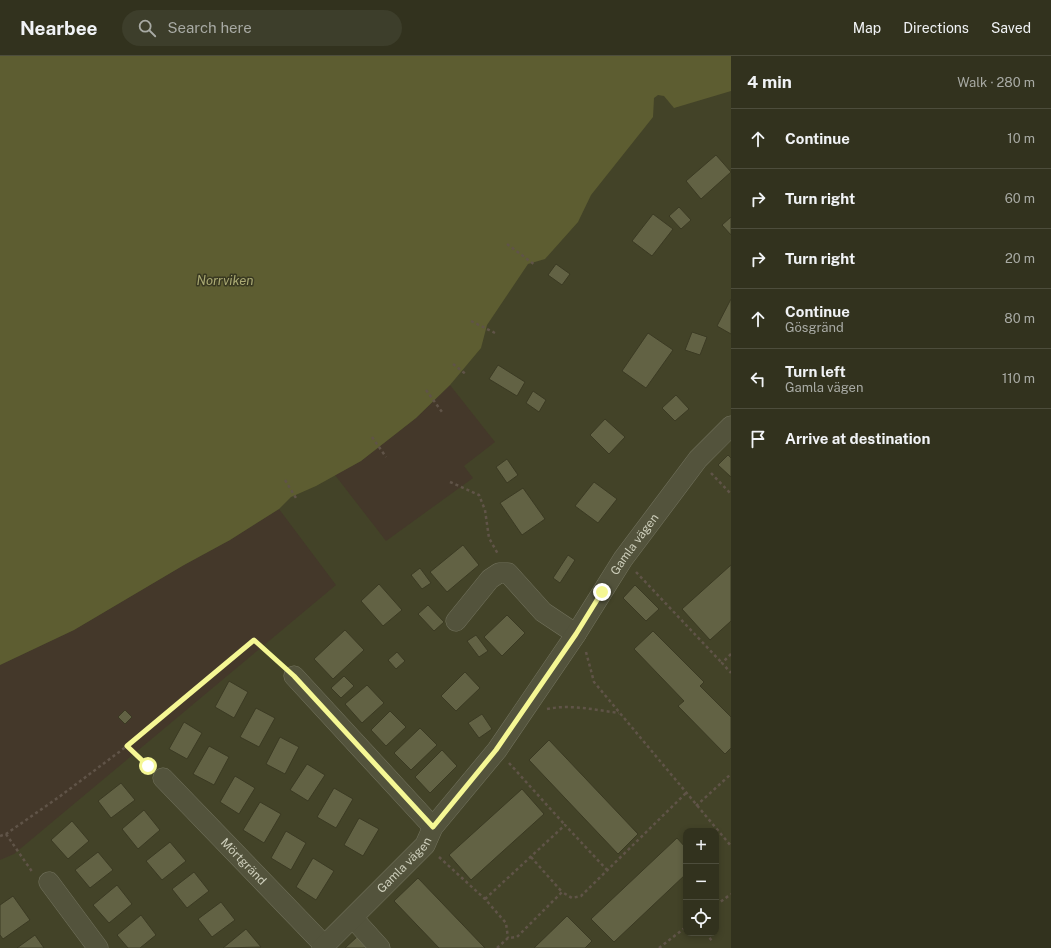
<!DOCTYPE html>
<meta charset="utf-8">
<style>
:root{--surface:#32321e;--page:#3d3e2b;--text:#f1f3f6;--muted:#a8aaa4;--line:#4d4d3c}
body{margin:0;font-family:"Public Sans",sans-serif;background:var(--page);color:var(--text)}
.controls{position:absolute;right:12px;bottom:12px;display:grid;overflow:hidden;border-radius:8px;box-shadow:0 2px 6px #0003}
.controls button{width:36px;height:36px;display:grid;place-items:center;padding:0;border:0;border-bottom:1px solid var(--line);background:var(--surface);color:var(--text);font:20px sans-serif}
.stop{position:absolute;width:12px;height:12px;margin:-9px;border:3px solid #f5f794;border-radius:50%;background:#fff}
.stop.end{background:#f5f794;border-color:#fff;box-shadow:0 1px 4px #0008}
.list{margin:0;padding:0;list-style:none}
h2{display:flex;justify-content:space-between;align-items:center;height:52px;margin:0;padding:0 16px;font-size:17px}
h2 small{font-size:13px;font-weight:400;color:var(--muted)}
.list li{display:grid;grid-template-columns:26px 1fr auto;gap:12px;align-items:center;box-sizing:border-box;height:60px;padding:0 16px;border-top:1px solid var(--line)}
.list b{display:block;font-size:15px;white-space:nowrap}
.list p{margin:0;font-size:13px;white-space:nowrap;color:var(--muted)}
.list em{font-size:13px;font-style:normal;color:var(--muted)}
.icon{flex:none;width:22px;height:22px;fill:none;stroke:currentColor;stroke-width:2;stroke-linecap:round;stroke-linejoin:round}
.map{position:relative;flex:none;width:731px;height:892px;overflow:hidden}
header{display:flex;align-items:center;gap:24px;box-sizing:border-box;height:56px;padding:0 20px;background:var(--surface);border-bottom:1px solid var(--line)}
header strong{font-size:19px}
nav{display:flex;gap:22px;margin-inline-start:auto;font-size:14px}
.search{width:280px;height:36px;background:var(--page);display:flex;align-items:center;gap:10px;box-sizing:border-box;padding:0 14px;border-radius:22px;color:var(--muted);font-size:15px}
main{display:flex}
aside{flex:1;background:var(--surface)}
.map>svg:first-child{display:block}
</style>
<header>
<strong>Nearbee</strong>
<div class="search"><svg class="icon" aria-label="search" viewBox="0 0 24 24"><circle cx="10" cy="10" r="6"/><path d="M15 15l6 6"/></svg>Search here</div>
<nav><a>Map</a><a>Directions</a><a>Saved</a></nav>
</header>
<main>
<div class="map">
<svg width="731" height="892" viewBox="0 0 731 892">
<rect width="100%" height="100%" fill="#434328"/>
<path fill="#44382a" d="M 450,329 L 495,386 L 464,410 L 473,422 L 386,485 L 335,419 L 361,405 L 416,362 Z
M 279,453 L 336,529 L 14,798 L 0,804 L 0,609 L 74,574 L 184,509 L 230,484 Z"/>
<path fill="#5d5d31" d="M 0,0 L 731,0 L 731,35 L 674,52 L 664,40 L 658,39 L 654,42 L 653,61 L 591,139 L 578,166 L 545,203 L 528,208 L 487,269 L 481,292 L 450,329 L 416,362 L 361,405 L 316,430 L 291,441 L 279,453 L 230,484 L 184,509 L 74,574 L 0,609 Z"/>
<path fill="#626244" stroke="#3b3a23" d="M 716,99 L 731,116 L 701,143 L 686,125 Z
M 679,151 L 691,164 L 681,173 L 669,160 Z
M 653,158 L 673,173 L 652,200 L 632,185 Z
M 731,161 L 731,179 L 722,169 Z
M 556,208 L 570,218 L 562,229 L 548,219 Z
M 731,243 L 731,278 L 717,270 Z
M 692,276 L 707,281 L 700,299 L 685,294 Z
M 648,277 L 673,294 L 646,332 L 622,315 Z
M 498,309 L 525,326 L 517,340 L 489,323 Z
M 533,335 L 546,344 L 539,356 L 526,347 Z
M 676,339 L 689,353 L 675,365 L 662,352 Z
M 605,363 L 625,381 L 609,398 L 590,379 Z
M 728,399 L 731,402 L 731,421 L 718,409 Z
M 507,403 L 518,419 L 507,427 L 496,411 Z
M 594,426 L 617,443 L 598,467 L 575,450 Z
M 523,432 L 545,463 L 522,479 L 500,447 Z
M 463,489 L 479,509 L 447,536 L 430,516 Z
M 568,499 L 575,504 L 560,527 L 553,522 Z
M 731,509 L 731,565 L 710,584 L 682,553 Z
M 420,512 L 431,527 L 422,533 L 411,519 Z
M 379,528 L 402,554 L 383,570 L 361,545 Z
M 635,529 L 659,553 L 646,565 L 623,542 Z
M 428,549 L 444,566 L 434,575 L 418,558 Z
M 507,559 L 525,577 L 502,600 L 484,581 Z
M 345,574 L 364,594 L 333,623 L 314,603 Z
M 653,575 L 704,626 L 700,630 L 731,661 L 731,692 L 725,698 L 678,650 L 684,645 L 634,593 Z
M 476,579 L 488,595 L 479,601 L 467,585 Z
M 397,596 L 405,605 L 396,613 L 388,604 Z
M 465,616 L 480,632 L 456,655 L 441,640 Z
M 344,620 L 354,630 L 341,642 L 331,632 Z
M 229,625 L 248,636 L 234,662 L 215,651 Z
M 367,629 L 384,647 L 362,667 L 345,648 Z
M 256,652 L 275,662 L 259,691 L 240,681 Z
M 125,654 L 132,661 L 125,668 L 118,661 Z
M 390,655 L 406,671 L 386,690 L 371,674 Z
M 482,658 L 492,673 L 479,682 L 468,667 Z
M 184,666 L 202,677 L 187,703 L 169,693 Z
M 420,672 L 437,689 L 411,714 L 394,697 Z
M 280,681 L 299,691 L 285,718 L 266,708 Z
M 549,684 L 638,778 L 618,798 L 529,704 Z
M 209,690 L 229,701 L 214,729 L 193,718 Z
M 442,694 L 457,710 L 430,737 L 415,721 Z
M 307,708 L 325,719 L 308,745 L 290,734 Z
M 235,720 L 255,732 L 239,758 L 220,746 Z
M 121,727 L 135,744 L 111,762 L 98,745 Z
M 334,732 L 353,743 L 336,772 L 317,761 Z
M 522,733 L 544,758 L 471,824 L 449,799 Z
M 260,746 L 281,758 L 264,787 L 243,774 Z
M 144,754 L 160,774 L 138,793 L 122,773 Z
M 359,762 L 379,773 L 363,800 L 344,789 Z
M 72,765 L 89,785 L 68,803 L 51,784 Z
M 286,775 L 306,787 L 291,814 L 271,802 Z
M 677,782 L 686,792 L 686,818 L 614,886 L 591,863 Z
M 170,786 L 186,805 L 162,824 L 146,805 Z
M 98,796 L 113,814 L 90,832 L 75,814 Z
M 313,802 L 334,815 L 316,844 L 296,831 Z
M 194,816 L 209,835 L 187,852 L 172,833 Z
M 418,822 L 485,892 L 439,892 L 394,845 Z
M 117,829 L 132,848 L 109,867 L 93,849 Z
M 13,840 L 30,864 L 3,883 L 0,879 L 0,849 Z
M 221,846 L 235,864 L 212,881 L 198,863 Z
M 141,859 L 156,879 L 140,892 L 128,892 L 117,879 Z
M 567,860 L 592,885 L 585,892 L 534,892 Z
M 246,873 L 261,891 L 223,892 Z
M 35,879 L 44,892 L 17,892 Z
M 358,880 L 370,892 L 345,892 Z"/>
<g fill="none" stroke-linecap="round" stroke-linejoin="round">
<g stroke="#73735e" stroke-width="21">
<g id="minor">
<path d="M 456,565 L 490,523 L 499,517 L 508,517 L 543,556 L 576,578"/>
<path d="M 294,620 L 433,771"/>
<path id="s1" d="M 163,722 L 324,889"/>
<path d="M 49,826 L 98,892"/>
<path d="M 353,862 L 380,892"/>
<path id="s2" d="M 322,892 L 425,789 L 433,771 L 497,694 L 576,578 L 623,503 L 698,403 L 731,370"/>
</g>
</g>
<path stroke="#605448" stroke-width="2.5" stroke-dasharray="3 3" stroke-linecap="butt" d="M 507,188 L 535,209
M 471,265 L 495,277
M 453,308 L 467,319
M 426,334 L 442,356
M 372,381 L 386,401
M 711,417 L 731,438
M 285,424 L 296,442
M 450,426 L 479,439 L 485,454 L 489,482 L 498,498
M 636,516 L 722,607
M 586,596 L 594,626 L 731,790
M 731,598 L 722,607 L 731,617
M 547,653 C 571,648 595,654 619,657
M 127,690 L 149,710
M 509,707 L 565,769
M 696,750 L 731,718
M 6,778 L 33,817
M 0,780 L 6,778 L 59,741 L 127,690 L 254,584 L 280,608
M 439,801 L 485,843 L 506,867 L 508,882
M 531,801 L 562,836
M 485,843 L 565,769 L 608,815
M 716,849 L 731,838
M 706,877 L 712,885
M 497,892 L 508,882 L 517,881 L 562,836 L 572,842 L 581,840 L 686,737
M 659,892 L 686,871"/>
<use href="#minor" stroke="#53533c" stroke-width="20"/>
</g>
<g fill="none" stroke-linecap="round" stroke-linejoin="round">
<path stroke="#f5f794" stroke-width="5" d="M 148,710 L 127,690 L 254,584 L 294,620 L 433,771 L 496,694 L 576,578 L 602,536"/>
</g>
<g text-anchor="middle" stroke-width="3" stroke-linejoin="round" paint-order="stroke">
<g font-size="12" fill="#cccdba" stroke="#393921">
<text dy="4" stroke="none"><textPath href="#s2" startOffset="513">Gamla vägen</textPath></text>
<text dy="4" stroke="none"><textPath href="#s1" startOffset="116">Mörtgränd</textPath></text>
<text dy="4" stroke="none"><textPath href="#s2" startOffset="117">Gamla vägen</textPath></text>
</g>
<g font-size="13" font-style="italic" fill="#abaa74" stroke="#393921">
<text x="225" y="229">Norrviken</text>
</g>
</g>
</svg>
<div class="controls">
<button>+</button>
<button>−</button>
<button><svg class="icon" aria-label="locate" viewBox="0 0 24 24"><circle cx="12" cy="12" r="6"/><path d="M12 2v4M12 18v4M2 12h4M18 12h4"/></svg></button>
</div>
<div class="stop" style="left:148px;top:710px"></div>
<div class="stop end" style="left:602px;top:536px"></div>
</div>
<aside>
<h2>4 min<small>Walk · 280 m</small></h2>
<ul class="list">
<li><svg class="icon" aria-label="ahead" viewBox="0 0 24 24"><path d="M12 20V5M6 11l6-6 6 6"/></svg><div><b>Continue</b></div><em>10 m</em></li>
<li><svg class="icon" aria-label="right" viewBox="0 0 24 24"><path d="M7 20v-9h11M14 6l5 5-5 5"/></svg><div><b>Turn right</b></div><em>60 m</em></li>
<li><svg class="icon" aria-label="right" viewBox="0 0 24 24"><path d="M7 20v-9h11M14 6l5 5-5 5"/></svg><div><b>Turn right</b></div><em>20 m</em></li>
<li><svg class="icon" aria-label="ahead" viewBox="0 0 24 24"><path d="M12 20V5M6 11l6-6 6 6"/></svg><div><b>Continue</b><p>Gösgränd</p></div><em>80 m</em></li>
<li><svg class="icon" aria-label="left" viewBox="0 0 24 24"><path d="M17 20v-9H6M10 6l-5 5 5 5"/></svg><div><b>Turn left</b><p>Gamla vägen</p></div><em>110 m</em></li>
<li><svg class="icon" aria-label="arrive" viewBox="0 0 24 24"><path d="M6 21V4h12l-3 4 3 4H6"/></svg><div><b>Arrive at destination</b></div></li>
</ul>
</aside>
</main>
